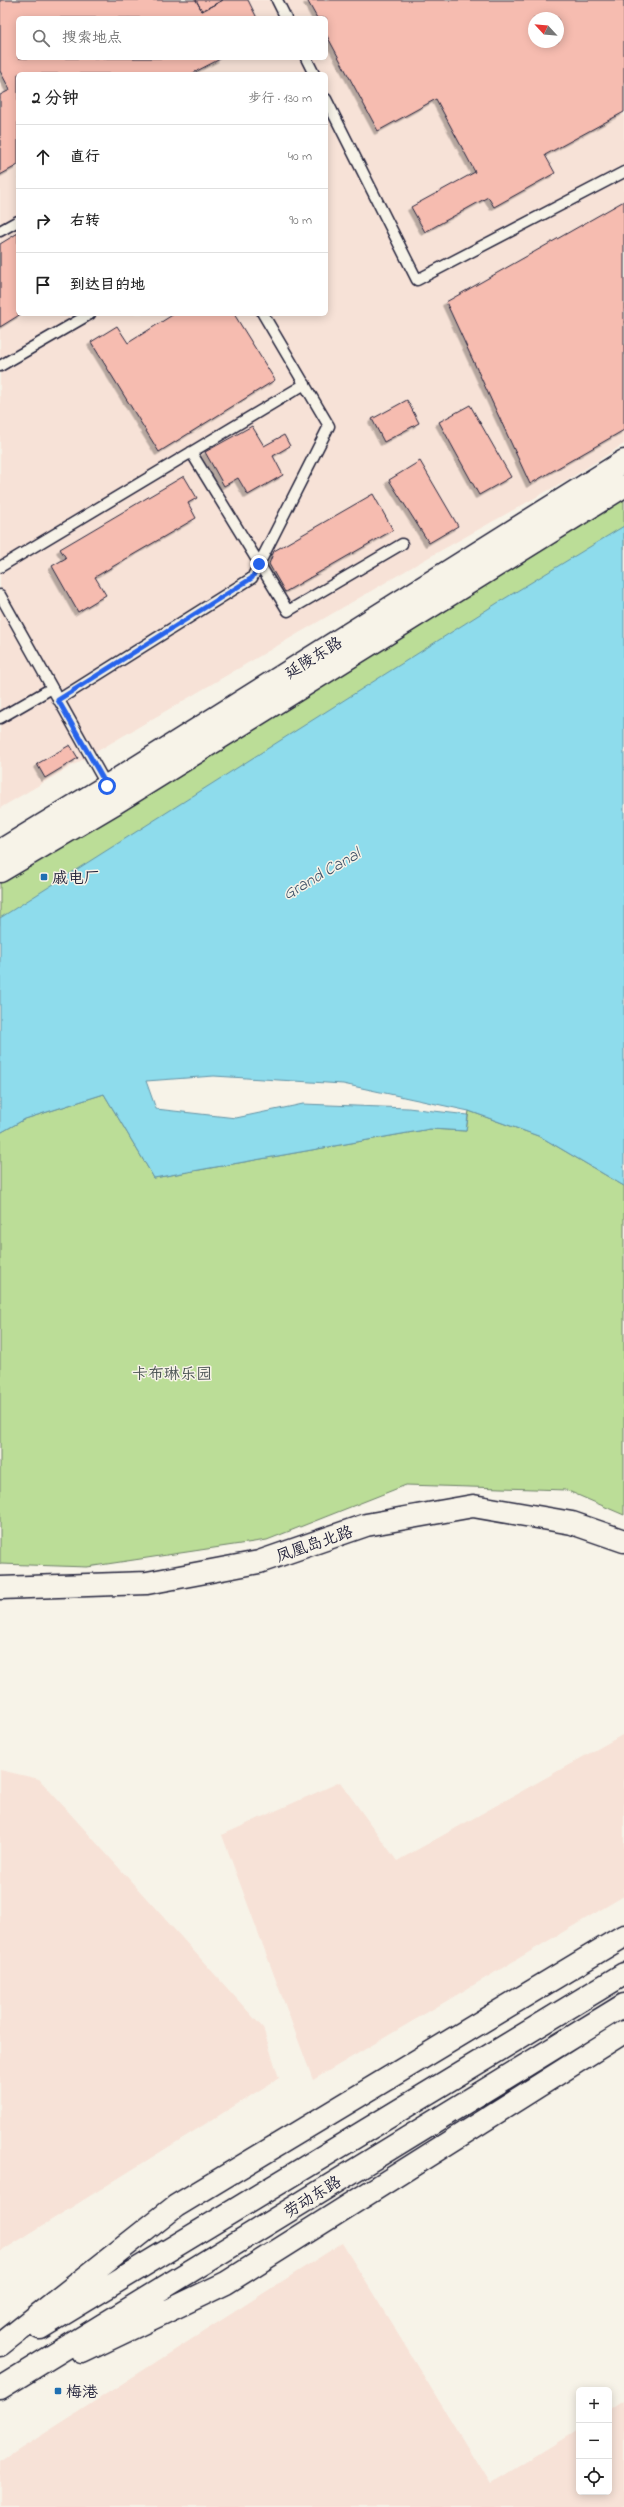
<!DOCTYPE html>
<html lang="zh">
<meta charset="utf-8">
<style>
:root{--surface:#fff;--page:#f6f6f6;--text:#222;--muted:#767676;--line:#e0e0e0}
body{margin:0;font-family:"Indie Flower","LXGW WenKai TC",sans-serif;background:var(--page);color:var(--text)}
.controls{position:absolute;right:12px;bottom:12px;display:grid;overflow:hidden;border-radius:6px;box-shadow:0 2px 10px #0003}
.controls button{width:36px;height:36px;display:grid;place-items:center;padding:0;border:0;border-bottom:1px solid var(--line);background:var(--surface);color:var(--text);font:20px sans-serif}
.compass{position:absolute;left:528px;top:12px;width:36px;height:36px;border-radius:50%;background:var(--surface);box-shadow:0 2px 10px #0003;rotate:296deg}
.stop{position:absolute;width:12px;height:12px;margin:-9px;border:3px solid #2563eb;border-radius:50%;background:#fff}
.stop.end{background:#2563eb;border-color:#fff;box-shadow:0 1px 4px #0008}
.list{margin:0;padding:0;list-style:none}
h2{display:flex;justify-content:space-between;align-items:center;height:52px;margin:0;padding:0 16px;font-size:17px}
h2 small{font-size:13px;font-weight:400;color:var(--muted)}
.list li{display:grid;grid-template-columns:26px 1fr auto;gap:12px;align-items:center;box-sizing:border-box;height:64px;padding:0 16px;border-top:1px solid var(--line)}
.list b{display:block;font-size:15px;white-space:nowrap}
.list em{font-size:13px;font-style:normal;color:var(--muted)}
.icon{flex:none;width:22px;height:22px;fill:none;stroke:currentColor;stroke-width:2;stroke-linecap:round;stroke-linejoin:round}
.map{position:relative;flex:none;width:624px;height:2507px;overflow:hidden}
.search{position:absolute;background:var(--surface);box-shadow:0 2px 10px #0003;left:16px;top:16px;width:312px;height:44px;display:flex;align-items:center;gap:10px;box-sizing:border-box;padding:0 14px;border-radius:6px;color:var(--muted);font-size:15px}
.panel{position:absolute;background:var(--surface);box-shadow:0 2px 10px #0003;left:16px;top:72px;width:312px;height:244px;border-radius:6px}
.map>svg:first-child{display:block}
</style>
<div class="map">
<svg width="624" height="2507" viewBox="0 0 624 2507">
<defs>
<filter id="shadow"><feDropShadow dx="-3.5" dy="3.5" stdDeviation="0" flood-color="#0004"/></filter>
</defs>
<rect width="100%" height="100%" fill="#f7f3e8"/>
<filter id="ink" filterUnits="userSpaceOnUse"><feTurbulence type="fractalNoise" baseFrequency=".025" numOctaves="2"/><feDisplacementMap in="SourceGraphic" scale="8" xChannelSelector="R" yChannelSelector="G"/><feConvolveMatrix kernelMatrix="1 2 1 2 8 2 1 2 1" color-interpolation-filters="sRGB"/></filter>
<g filter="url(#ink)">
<path fill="#f7e2d7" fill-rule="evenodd" d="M 0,0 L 624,0 L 624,444 L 574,476 L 424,560 L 0,808 ZM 18,18 L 326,18 L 326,58 L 18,58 ZM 534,18 L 558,18 L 558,42 L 534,42 ZM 18,74 L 326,74 L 326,314 L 18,314 Z
M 624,1734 L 624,1896 L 313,2080 L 222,1835 L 340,1782 L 397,1861 Z
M 0,1770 L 39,1779 L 263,2028 L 279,2078 L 0,2252 Z
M 342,2243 L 490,2484 L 579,2429 L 579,2492 L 609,2492 L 609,2410 L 624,2400 L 624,2507 L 0,2507 L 0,2462 Z"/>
<path fill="#bbdd97" stroke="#6e8069" d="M 624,495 L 624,549 L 0,925 L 0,882 Z
M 104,1094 L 154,1178 L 430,1129 L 466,1131 L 469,1111 L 541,1137 L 624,1186 L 624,1515 L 566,1490 L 406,1485 L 267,1540 L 87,1567 L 0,1564 L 0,1133 L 25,1119 Z"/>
<path fill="#8edcec" stroke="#6392a5" d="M 624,526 L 624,1186 L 541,1137 L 469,1111 L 343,1084 L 214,1076 L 146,1081 L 156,1109 L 236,1118 L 303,1104 L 408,1108 L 468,1115 L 466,1131 L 430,1129 L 154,1178 L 104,1094 L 25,1119 L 0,1133 L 0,918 L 499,602 Z"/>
<path fill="#f6bcb0" stroke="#22223b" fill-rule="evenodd" filter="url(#shadow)" d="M 0,0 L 196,0 L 202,11 L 223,0 L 248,0 L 257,18 L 18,18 L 18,58 L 222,58 L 191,74 L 18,74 L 18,165 L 0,175 L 0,95 L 10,90 L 0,71 Z
M 196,0 L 223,0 L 202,11 Z
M 307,0 L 624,0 L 624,112 L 545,155 L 555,173 L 494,207 L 488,197 L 425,232 L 411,207 L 475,172 L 436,99 L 378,131 L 326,34 L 326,18 L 317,18 ZM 534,18 L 558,18 L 558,42 L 534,42 Z
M 624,201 L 624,430 L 530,484 L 446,302 Z
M 18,233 L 18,314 L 21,314 L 0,327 L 0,244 Z
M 174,314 L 234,314 L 275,380 L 159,452 L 91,342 L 117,326 L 128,343 Z
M 407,400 L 419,423 L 384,442 L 372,419 Z
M 470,405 L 511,477 L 479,495 L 439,422 Z
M 252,426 L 264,446 L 284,435 L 290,446 L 273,456 L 283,475 L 248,495 L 238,478 L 224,486 L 205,452 Z
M 420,461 L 458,526 L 429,543 L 389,480 Z
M 184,476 L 197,498 L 188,503 L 196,518 L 95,577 L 106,595 L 78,612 L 52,566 L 66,558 L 60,549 Z
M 373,494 L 393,530 L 285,592 L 269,564 L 274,551 Z
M 70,745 L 78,758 L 45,778 L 37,764 Z"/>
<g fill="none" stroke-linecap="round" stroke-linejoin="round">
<g stroke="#22223b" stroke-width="13">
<path id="service" d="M 277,0 L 286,18
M 306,58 L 314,74
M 326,99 L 417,280 L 624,172
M 0,231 L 18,221
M 0,366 L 90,314
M 191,452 L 288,611 L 402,544
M 0,567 L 305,384
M 0,595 L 107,786
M 58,700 L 252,578 L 329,426 L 263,314
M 0,718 L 52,688"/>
</g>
<g stroke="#22223b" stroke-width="25">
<path id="tertiary" d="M 0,1588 L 147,1583 L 259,1562 L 366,1525 L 473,1506 L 572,1523 L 624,1541"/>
</g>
<g stroke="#22223b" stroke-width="25">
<path id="secondary" d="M 0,851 L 107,786 L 624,461
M 0,871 L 115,803 L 624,486
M 40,2328 L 624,1974
M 0,2345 L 176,2206 L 624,1936
M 82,2352 L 226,2283 L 624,2032
M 0,2388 L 624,2005"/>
</g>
<use href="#service" stroke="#f7f3e8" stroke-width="10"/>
<use href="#tertiary" stroke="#f7f3e8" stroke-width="22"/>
<use href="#secondary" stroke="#f7f3e8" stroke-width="22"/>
</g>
</g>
<g fill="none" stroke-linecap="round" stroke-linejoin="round" filter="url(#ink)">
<path stroke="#2563eb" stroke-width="5" d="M 107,786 L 58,700 L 252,578 L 259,564"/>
</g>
<g fill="#1f6fb2" stroke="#f7f3e8" stroke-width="1.5">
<rect x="40" y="873" width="8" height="8" rx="2"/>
<rect x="54" y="2387" width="8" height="8" rx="2"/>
</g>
<g text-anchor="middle" stroke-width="3" stroke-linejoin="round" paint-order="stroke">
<g font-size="16" fill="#22223b" stroke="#f7f3e8">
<text transform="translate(313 657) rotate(-32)" y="6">延陵东路</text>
<text transform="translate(314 1543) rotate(-19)" y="6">凤凰岛北路</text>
<text transform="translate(312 2196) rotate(-32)" y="6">劳动东路</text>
</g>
<g font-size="16" fill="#22223b" stroke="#f7f3e8" text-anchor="start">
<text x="52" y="883">戚电厂</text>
<text x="66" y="2397">梅港</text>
</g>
<g font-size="16" fill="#485152" stroke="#f7f3e8">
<text x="172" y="1379">卡布琳乐园</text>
</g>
<g font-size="17" font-style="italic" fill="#3d5067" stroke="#f7f3e8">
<text transform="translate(321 873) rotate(-30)" y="6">Grand Canal</text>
</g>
</g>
</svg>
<div class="controls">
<button>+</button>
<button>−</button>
<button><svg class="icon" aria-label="locate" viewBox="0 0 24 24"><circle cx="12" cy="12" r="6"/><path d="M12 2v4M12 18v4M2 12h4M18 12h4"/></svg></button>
</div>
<svg class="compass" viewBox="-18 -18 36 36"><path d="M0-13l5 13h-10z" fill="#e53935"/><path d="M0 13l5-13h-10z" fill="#767676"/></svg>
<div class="stop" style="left:107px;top:786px"></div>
<div class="stop end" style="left:259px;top:564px"></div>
<div class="search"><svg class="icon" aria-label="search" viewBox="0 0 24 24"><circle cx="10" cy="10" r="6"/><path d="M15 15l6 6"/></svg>搜索地点</div>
<section class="panel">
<h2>2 分钟<small>步行 · 130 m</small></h2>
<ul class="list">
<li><svg class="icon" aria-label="ahead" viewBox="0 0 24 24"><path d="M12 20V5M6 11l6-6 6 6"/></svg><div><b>直行</b></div><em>40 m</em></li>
<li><svg class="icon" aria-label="right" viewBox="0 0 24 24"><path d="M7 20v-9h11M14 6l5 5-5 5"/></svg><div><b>右转</b></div><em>90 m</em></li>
<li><svg class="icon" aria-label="arrive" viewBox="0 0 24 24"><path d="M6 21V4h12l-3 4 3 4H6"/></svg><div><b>到达目的地</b></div></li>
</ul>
</section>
</div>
